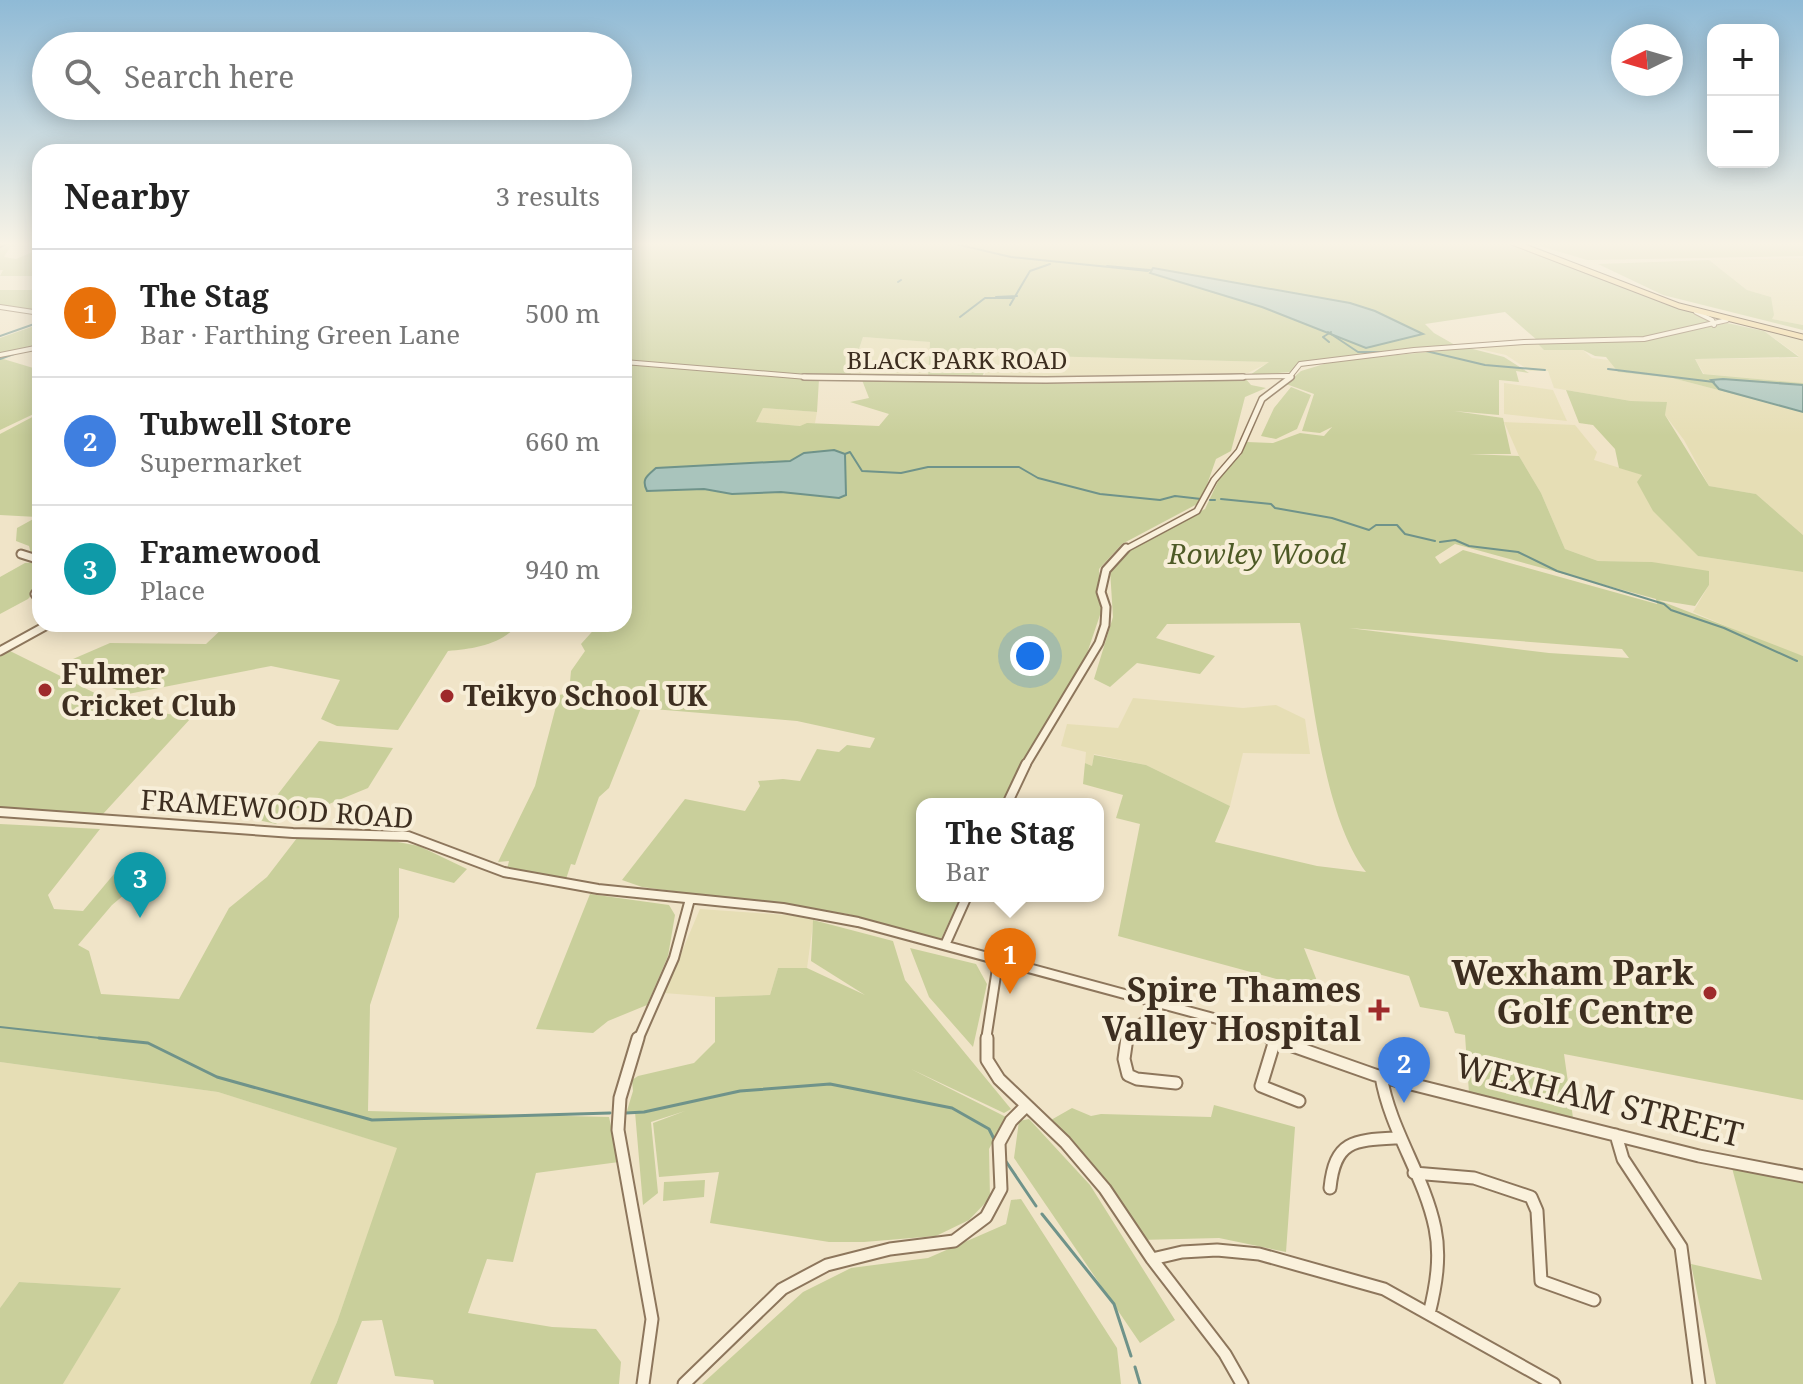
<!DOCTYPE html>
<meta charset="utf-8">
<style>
:root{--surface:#fff;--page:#f6f6f6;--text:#222;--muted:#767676;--line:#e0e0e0;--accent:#0b8043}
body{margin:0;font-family:"Noto Serif",serif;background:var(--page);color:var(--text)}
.controls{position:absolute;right:24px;top:24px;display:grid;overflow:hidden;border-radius:16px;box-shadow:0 4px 20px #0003}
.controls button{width:72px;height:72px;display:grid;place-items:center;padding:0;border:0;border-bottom:2px solid var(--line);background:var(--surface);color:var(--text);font:40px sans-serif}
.compass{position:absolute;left:1611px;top:24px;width:72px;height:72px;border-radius:50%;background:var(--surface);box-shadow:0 4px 20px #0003;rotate:265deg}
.you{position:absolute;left:1030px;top:656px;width:28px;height:28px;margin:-20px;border:6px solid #fff;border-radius:50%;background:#1a73e8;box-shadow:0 0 0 12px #1a73e833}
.badge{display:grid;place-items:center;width:52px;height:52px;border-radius:50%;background:var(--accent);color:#fff;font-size:26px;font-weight:700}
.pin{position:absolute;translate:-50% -66px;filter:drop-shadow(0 2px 4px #0008)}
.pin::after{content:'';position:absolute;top:42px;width:28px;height:24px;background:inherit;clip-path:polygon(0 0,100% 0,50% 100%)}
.popup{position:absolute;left:916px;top:798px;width:188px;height:104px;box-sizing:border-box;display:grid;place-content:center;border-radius:16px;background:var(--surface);filter:drop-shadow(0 2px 6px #0005);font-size:26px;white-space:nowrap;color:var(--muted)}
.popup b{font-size:30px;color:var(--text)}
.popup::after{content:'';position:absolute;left:50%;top:100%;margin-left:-16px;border:16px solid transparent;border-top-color:var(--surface)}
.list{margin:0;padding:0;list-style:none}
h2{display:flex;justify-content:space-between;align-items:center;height:104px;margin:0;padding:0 32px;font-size:34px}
h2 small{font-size:26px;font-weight:400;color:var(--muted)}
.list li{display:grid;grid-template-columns:52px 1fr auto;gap:24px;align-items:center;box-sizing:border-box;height:128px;padding:0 32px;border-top:2px solid var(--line)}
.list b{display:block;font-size:30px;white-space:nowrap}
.list p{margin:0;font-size:26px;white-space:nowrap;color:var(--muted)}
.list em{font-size:26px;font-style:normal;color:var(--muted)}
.icon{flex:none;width:44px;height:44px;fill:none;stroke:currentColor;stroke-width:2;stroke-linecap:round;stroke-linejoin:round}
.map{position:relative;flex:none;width:1803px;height:1384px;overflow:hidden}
.search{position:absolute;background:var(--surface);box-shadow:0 4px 20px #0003;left:32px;top:32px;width:600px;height:88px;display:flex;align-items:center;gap:20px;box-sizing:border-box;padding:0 28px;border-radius:44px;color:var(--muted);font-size:30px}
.panel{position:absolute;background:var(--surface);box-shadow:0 4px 20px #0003;left:32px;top:144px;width:600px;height:488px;border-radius:24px}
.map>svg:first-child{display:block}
</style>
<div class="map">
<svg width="1803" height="1384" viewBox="0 0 1803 1384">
<rect width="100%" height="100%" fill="#f0e4c8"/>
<path fill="#e6deb5" d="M 1803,258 L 1803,325 L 1771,319 L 1771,297 L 1747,290 L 1709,260 Z
M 1764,331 L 1803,337 L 1803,383 L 1704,374 L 1695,359 L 1797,358 L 1799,356 Z
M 863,337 L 930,342 L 928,377 L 850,376 Z
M 1537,343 L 1544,350 L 1583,350 L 1592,358 L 1609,360 L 1618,372 L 1672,378 L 1803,412 L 1803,535 L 1756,494 L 1709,486 L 1684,440 L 1665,415 L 1666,402 L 1631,401 L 1554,388 L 1548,371 L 1530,371 L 1506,355 L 1475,348 Z
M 992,351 L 1041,356 L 1270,362 L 1248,373 L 984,377 Z
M 1504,383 L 1553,390 L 1567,421 L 1504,414 Z
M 763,408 L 817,412 L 815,423 L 800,426 L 756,422 Z
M 1504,422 L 1575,425 L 1597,452 L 1594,460 L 1643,475 L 1698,556 L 1803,572 L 1803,656 L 1778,648 L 1693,612 L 1709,585 L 1652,562 L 1598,561 L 1565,549 L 1541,493 L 1519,456 Z
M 1133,698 L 1243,708 L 1276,705 L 1305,719 L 1310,754 L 1243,753 L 1230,806 L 1146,765 L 1094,754 L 1092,766 L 1085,763 L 1086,752 L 1061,746 L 1067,724 L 1118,728 Z
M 700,909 L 814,917 L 807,968 L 778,968 L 770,995 L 715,997 L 664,993 Z
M 0,1062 L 218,1092 L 398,1148 L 337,1322 L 310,1384 L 63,1384 L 120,1288 L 19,1282 L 0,1308 Z"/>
<path fill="#c9cf9b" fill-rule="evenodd" d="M 10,242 L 27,242 L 10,247 L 4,257 L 16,259 L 40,249 L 40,276 L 0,276 L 3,270 L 0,270 L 0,247 Z
M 624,242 L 1509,242 L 1704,317 L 1713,325 L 1643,338 L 1537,340 L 1505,312 L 1425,324 L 1434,333 L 1455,345 L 1299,362 L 1292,372 L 1250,375 L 1269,362 L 1041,356 L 993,351 L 982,377 L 928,377 L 930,342 L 863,337 L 850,376 L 806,376 L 624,361 Z
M 1527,242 L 1803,242 L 1803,256 L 1587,260 Z
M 1709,260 L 1747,290 L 1771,297 L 1774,315 L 1772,319 L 1803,325 L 1803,330 L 1663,295 L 1598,264 Z
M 40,286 L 40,311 L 0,306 L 0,290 L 31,290 Z
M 1727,323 L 1764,331 L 1799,357 L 1695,359 L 1703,374 L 1803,383 L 1803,412 L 1672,378 L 1618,372 L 1606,357 L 1595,356 L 1583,350 L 1544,350 L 1537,343 L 1653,339 Z
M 40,324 L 40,345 L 0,354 L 0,338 Z
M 1469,348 L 1504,357 L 1529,373 L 1516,371 L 1519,382 L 1499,380 L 1499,415 L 1454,411 L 1503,418 L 1511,454 L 1469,454 L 1519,456 L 1541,493 L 1565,549 L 1598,561 L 1652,562 L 1709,571 L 1709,585 L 1695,606 L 1658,600 L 1803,656 L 1803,1100 L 1564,1054 L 1573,1118 L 1469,1093 L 1465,1035 L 1455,1033 L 1448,1012 L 1420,1007 L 1409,976 L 1304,948 L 1321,991 L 1118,936 L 1140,824 L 1116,818 L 1123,795 L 1083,784 L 1085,763 L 1092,766 L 1094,755 L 1146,765 L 1230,806 L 1215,842 L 1317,866 L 1366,872 C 1323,816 1313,693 1300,623 L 1167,624 L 1156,638 L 1215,656 L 1200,674 L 1137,663 L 1110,687 L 1094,679 L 1113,617 L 1110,570 L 1139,542 L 1205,509 L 1221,475 L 1241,455 L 1247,442 L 1273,443 L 1300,433 L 1324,436 L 1332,427 L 1320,433 L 1302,431 L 1314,394 L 1286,384 L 1301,371 L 1334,361 ZM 1455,544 L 1656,599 L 1657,604 L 1463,550 L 1440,564 L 1435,557 ZM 1349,628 L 1622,649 L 1629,658 L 1549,653 Z
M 0,358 L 40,370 L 40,411 L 0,430 Z
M 624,363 L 819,379 L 817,412 L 763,408 L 756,422 L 800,426 L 807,423 L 879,426 L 889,414 L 850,402 L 869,398 L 862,380 L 1075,384 L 1245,378 L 1251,385 L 1266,388 L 1245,397 L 1231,451 L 1216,459 L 1201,502 L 1122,544 L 1099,569 L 1101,612 L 1080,674 L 1003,804 L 922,804 L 922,896 L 961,896 L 941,939 L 848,914 L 642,887 L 622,880 L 685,799 L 745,811 L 760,786 L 758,781 L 783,779 L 800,781 L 817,749 L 839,752 L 847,745 L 870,748 L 875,738 L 797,721 L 641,708 L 609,788 L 599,797 L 575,865 L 571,864 L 566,879 L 507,869 L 509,861 L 498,862 L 535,786 L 559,695 L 569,693 L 571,671 L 585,651 L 581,644 L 599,624 L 624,624 L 624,604 L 631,602 L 624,600 Z
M 1291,387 L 1311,395 L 1297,429 L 1276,439 L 1261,436 L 1274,408 Z
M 1566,390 L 1631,401 L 1667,402 L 1665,415 L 1709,486 L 1756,494 L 1803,535 L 1803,572 L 1698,556 L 1653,511 L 1637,482 L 1642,475 L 1619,468 L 1615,449 L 1593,425 L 1579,423 Z
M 40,413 L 40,556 L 31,554 L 29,546 L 16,541 L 17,528 L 37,517 L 0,515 L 0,434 Z
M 39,562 L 40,586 L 28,599 L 0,614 L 0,577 L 25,563 Z
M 214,624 L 518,624 C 502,645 473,649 448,651 L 398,730 L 337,726 L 321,719 L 340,680 L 271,666 L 128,694 L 77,675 L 73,659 L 110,643 L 206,644 L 224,627 Z
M 8,650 L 125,708 L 157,700 L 142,715 L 163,713 L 191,718 L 103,814 L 0,807 L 0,652 Z
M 319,741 L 393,748 L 368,788 L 329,804 L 291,809 L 276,824 L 258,820 Z
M 0,824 L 100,829 L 48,895 L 54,909 L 83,911 L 114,874 L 143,879 L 112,905 L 78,945 L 89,951 L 101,994 L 179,999 L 229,908 L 267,877 L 297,838 L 382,839 L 419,846 L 467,869 L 454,883 L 399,868 L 399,917 L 370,1005 L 368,1111 L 609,1117 L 619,1162 L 536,1173 L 513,1262 L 487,1259 L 468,1313 L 552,1327 L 596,1329 L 621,1362 L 619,1384 L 434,1384 L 433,1380 L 395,1376 L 382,1320 L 362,1321 L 337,1384 L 310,1384 L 337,1322 L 397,1148 L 218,1092 L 0,1062 Z
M 590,894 L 669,905 L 675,915 L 668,956 L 647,1005 L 608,1021 L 593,1033 L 536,1029 Z
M 813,920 L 893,941 L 905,980 L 1011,1109 L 1004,1113 L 911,1069 L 1006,1117 L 989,1149 L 990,1198 L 969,1220 L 936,1236 L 864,1242 L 829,1242 L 710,1223 L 719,1172 L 659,1177 L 653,1123 L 685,1111 L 651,1122 L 658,1193 L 643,1205 L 635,1112 L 626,1114 L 633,1091 L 632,1080 L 638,1076 L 694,1063 L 715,1042 L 715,997 L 770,995 L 778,968 L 807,968 L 865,995 L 811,961 Z
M 910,948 L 976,964 L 987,984 L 973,1047 L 929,997 Z
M 1214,1105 L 1295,1127 L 1286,1252 L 1219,1238 L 1140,1240 L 1051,1120 L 1072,1108 L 1091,1116 L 1101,1114 L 1211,1117 Z
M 1029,1119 L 1090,1185 L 1175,1320 L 1140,1343 L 1014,1158 L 1019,1121 Z
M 1732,1168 L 1803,1181 L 1803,1384 L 1716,1384 L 1691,1264 L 1762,1280 Z
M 705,1180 L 704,1197 L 663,1201 L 664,1182 Z
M 1021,1199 L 1117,1348 L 1121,1384 L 702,1384 L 803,1292 L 851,1268 L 928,1258 L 1006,1224 L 1011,1200 Z
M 19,1282 L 121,1288 L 63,1384 L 0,1384 L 0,1308 Z"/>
<path fill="#a9c4bc" stroke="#6f938a" stroke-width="2" d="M 1153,268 L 1350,303 L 1375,311 L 1423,334 L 1366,348 L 1262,307 L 1150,273 Z
M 1723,379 L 1803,385 L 1803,412 L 1719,389 L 1711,380 Z
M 834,450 L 845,454 L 846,495 L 839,498 L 781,492 L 732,494 L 704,489 L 647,491 C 641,479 647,476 656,468 L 790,461 L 804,453 Z"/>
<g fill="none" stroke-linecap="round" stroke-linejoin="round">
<path stroke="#6f938a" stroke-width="2" d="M 947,242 L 1011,257 L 1148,271
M 1107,266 L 1150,270
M 898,282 L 901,280
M 996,297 L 1017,296
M 1010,305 L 1030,271 L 1050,264
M 960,317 L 985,298 L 1013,298
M 1328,332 L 1358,352 L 1380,352
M 0,336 L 40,322
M 1329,342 L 1323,337 L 1331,332
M 1426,351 L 1485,365 L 1545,370
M 0,359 L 14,354
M 1608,369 L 1714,382
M 845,454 L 850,452 L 862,471 L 901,473 L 928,467 L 1019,467 L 1038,478 L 1100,494 L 1160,500 L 1175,496 L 1201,499
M 1221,499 L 1271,504 L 1275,508 L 1332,518 L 1369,530 L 1376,525 L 1397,525 L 1405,534 L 1435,541
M 1210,500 L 1215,500
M 1440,542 L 1455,540 L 1469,546 L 1518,552 L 1557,571 L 1664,604 L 1671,610 L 1724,628 L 1797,661
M 0,1027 L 118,1040"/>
<path stroke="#6f938a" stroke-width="3" d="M 99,1038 L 148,1043 L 217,1077 L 372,1120 L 610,1113
M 626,1113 L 644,1112 L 740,1091 L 830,1084 L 952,1108 L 989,1129 L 994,1139
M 1005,1160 L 1036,1206
M 1042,1214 L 1114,1304 L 1131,1356
M 1135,1367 L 1140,1384"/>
<g stroke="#8d765c" stroke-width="6">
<path id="minor-far4" d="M 0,307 L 40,313
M 1696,312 L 1712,320 L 1714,325
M 0,355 L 40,347
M 624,362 L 807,377 L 948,379
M 1121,379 L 1289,376
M 1288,379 L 1300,364 L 1414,350 L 1524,342 L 1644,339 L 1727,320"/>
</g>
<g stroke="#8d765c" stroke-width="8">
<path id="minor-far3" d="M 804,377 L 1046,380 L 1243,377
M 1124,550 L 1197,511 L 1214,480 L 1239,451 L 1262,399 L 1291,377"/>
</g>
<g stroke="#8d765c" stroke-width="11">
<path id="minor-far2" d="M 21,554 L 40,560
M 40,588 L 35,594 L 40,601
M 0,651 L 49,624
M 1025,766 L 1099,643 L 1105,625 L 1106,607 L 1101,592 L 1106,570 L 1126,548"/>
</g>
<g stroke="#8d765c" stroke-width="12">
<path id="minor-far1" d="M 1007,804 L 1026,764
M 0,812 L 293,833 L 408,836 L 504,872 L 598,889 L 783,908 L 858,922 L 1232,1023 L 1275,1040
M 945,945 L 967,896
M 638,1040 L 674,958 L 690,899
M 986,1040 L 998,962
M 1126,1040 L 1133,1029 L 1152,1016 L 1154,1002"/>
</g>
<g stroke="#8d765c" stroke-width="15">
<path id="minor" d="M 638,1038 L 620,1098 L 618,1130 L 652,1319 L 643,1384
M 987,1038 L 987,1060 L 999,1079 L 1065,1142 L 1105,1189 L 1152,1259 L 1225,1354 L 1242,1384
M 1127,1038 L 1124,1059 L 1128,1075 L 1137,1079 L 1176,1083
M 1270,1038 L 1375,1075 L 1699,1156 L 1803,1176
M 1275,1040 L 1261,1086 L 1299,1101
M 1381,1076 C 1390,1130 1424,1175 1435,1228 C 1441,1257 1436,1286 1429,1314
M 1616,1135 L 1623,1159 L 1681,1247 L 1699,1384
M 1414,1173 L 1474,1178 L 1531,1197 L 1537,1211 L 1541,1281 L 1594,1300
M 1330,1188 C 1335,1140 1354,1140 1397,1138
M 1152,1259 L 1182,1252 L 1217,1250 L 1259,1254 L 1384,1289 L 1554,1384
M 684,1384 L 782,1289 L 827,1265 L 890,1249 L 954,1241 L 986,1217 L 1001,1189 L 999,1143 L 1011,1121 L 1026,1106"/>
</g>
<g stroke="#5b4430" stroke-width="7">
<path id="major" d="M 1512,242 L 1679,306 L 1803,337"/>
</g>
<g stroke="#5b4430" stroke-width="4">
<path id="highway" d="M 0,242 L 8,242 L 0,246 Z"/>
</g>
<use href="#minor-far4" stroke="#faf1dc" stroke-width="4"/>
<use href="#minor-far3" stroke="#faf1dc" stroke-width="5"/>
<use href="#minor-far2" stroke="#faf1dc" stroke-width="7"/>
<use href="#minor-far1" stroke="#faf1dc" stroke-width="8"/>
<use href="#minor" stroke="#faf1dc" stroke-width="11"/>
<use href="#major" stroke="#f3d9a0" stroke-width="5"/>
<use href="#highway" fill="#e0a458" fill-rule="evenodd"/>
</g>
<linearGradient id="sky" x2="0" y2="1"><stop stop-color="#8fbad6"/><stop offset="0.56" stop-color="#f8f3e6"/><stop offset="1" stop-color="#f8f3e6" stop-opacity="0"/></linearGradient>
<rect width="1803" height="436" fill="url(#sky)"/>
<g fill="#9e2a2b" stroke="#f7eed8" stroke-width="3">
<circle cx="45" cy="690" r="8"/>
<circle cx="447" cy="696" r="8"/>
<circle cx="1710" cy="993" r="8"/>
<path d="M1375 998h8v8h8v8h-8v8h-8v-8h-8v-8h8z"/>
</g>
<g text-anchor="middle" stroke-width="8" stroke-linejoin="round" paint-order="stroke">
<g font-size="24" fill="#3d2e20" stroke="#f7eed8">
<text x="957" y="369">BLACK PARK ROAD</text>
</g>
<g font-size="28" font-style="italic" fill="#4d5a26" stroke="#f7eed8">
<text x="1257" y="564">Rowley Wood</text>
</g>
<g font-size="28" font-weight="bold" fill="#3d2e20" stroke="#f7eed8" text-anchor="start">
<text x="61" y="684">Fulmer<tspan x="61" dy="32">Cricket Club</tspan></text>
<text x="463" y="706">Teikyo School UK</text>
</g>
<g font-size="28" fill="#3d2e20" stroke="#f7eed8">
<text transform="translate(277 809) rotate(4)" y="10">FRAMEWOOD ROAD</text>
</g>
<g font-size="34" font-weight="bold" fill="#3d2e20" stroke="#f7eed8" text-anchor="end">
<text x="1694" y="985">Wexham Park<tspan x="1694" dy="39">Golf Centre</tspan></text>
<text x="1361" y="1002">Spire Thames<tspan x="1361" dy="39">Valley Hospital</tspan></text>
</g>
<g font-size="34" fill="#3d2e20" stroke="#f7eed8">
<text transform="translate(1599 1100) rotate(14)" y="12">WEXHAM STREET</text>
</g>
</g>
</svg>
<div class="controls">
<button>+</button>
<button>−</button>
</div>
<svg class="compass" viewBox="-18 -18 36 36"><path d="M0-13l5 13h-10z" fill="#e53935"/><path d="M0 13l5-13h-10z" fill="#767676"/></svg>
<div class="you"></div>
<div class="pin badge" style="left:1010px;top:994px;background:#e8710a">1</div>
<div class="popup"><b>The Stag</b>Bar</div>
<div class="pin badge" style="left:1404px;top:1103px;background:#3f7fe0">2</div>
<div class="pin badge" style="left:140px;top:918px;background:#0f9aa8">3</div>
<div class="search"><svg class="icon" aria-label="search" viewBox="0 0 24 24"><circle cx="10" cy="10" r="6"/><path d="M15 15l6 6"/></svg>Search here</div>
<section class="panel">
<h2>Nearby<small>3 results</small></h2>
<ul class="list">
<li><span class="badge" style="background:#e8710a">1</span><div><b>The Stag</b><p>Bar · Farthing Green Lane</p></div><em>500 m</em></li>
<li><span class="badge" style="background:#3f7fe0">2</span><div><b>Tubwell Store</b><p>Supermarket</p></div><em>660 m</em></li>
<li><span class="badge" style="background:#0f9aa8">3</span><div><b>Framewood</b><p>Place</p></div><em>940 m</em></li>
</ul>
</section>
</div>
